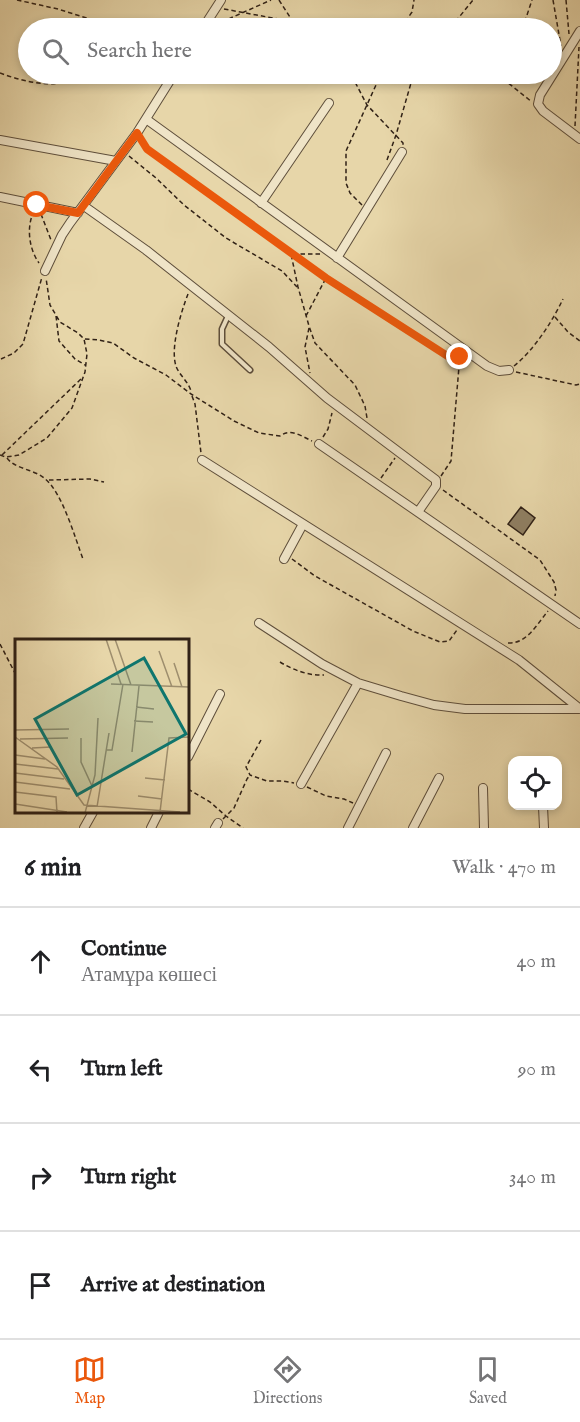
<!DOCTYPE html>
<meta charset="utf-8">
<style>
:root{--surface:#fff;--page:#f6f6f6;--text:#202124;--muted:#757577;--line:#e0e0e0;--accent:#ea580c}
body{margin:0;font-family:"IM FELL English",serif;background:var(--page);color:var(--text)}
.controls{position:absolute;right:18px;bottom:18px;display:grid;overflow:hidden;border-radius:12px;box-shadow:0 3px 9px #0003}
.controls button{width:54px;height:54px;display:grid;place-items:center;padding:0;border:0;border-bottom:2px solid var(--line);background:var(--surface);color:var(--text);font:30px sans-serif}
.stop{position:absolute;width:18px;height:18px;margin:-14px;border:4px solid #ea580c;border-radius:50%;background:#fff}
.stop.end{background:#ea580c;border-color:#fff;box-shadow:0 2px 6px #0008}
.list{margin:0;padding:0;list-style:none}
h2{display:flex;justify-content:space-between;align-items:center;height:78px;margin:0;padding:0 24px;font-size:26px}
h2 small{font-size:20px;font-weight:400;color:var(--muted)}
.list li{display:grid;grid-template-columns:39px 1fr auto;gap:18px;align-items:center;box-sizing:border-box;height:108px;padding:0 24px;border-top:2px solid var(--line)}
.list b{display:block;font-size:22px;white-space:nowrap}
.list p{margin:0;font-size:20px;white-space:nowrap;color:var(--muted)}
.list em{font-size:20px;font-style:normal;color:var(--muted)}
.icon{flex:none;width:33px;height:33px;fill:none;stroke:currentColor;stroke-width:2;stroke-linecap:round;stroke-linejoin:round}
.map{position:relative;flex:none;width:580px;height:828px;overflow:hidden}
.search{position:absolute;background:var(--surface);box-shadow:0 3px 9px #0003;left:18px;right:18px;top:18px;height:66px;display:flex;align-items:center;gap:15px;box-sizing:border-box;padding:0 21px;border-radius:33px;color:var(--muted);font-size:22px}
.sheet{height:510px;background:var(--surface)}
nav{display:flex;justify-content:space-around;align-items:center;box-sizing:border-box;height:84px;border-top:2px solid var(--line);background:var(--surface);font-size:16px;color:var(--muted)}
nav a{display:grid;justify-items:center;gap:3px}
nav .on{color:var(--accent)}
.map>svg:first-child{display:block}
</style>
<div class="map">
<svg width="580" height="828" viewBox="0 0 580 828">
<rect width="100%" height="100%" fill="#e7d6a9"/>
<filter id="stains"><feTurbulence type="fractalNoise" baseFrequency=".00333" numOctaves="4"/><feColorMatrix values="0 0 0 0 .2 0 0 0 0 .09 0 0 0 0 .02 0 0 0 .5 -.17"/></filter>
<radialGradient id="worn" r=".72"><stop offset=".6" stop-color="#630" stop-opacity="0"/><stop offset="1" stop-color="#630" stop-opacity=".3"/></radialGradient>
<path fill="#8f7f62" stroke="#302116" stroke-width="1.5" d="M 521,507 L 535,518 L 523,535 L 508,524 Z"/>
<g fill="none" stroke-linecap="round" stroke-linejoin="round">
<g stroke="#5e4e3b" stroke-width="7">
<path id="service" d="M 228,316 L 222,329 L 222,344 L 250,370"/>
</g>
<g stroke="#5e4e3b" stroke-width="10">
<path id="minor" d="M 203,28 L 221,0
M 580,31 L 540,95 L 538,104 L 543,111 L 580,139
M 146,119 L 487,366 L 499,371 L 509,370
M 0,140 L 116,161
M 0,197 L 78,213
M 261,203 L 329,103
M 84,206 L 146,250 L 269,347 L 327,398 L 436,480 L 436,486 L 418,512
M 337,258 L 402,152
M 45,271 L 62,235 L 70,223 L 137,133 L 174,74
M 319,444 L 580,624
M 202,460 L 519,660 L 580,709
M 284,559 L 303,524
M 259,623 L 322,664 L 358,683 L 401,696 L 434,705 L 465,709 L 580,709
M 188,757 L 220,694
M 301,784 L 358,683
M 483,788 L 484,828
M 543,806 L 544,828
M 84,828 L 93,812
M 151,828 L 159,812
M 215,828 L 218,823
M 348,828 L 386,753
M 413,828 L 439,778"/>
</g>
<path stroke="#302116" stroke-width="1.5" stroke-dasharray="4.5 3" stroke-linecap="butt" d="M 17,0 L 58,9 L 118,28
M 279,0 L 297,28
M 553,0 L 561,46
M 566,0 L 569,34
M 224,9 L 327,28 L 369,28
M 215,25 L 271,0
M 401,28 L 412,12 L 414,0
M 452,28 L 456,21 L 473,0
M 521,28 L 523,27 L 532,0
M 0,73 C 19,80 44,87 65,82 C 72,81 80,76 87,74
M 343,74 L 355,82 L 367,105 L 403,143 L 403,145
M 497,74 L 532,102
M 508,81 L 512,74
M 575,126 L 579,47
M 141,139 L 147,149 L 326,278 L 449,357 L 459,357
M 129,156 L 156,178 L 184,205 L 226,238 L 282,271 L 297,287
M 387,160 L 396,135 L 411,83 L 419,74
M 362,205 L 350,193 L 346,183 L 346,151 L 381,74
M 34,211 C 26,227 29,249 39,263
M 41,214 L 51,240
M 320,254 L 291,254 L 298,287 L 309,326 L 315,343 L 355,385 L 365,406 L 367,418
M 188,294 C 181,312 170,348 176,366 C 179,375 188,381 191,391
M 56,316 L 59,341 L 75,359 L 85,365
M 306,316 L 326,278
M 555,317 L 568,332 L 580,341
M 309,328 L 305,347 L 310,373
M 85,339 L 99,340 L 113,343 L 134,358 L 166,375 L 191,394 L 234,421 L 259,433 L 280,436 C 291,428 301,436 312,441
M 1,359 L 14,353 L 23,344 L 42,277
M 514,366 C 534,350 552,322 563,299
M 516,372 L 576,385 L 580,384
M 192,396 L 195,404 L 201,453
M 323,437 L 328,429 L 332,413
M 0,455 L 6,457 L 19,455 L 47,438 L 72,408 L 85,372 L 87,354 L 84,339 L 78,333 L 60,322 L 50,305 L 46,278
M 2,455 L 82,378
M 7,458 C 15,469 33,469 44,478 C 62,491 75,538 83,559
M 441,476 L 451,461 L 460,355
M 381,478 L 395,458
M 49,480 L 90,479 L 104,482
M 443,490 L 540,560 L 554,582 L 556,590 L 555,596
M 292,559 L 315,576 L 413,631 L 440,642 L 449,641 L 457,630
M 508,643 C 527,644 537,624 548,611
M 0,644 L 16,675
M 280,662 C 293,670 309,676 324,675
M 261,740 L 246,767 L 250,775 L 267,781 L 282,781 L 294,783
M 307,787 L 326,796 L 344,799 L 353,803
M 188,789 L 210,802 L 226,816 L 243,828
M 223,819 L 234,808 L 247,779 L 250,775"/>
<use href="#service" stroke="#efe4c7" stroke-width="4"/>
<use href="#minor" stroke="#efe4c7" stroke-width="8"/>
</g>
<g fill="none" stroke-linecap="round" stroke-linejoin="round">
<path stroke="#ea580c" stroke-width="8" d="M 37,205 L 78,213 L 137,133 L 147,149 L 326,278 L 449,357 L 460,357"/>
</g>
<g transform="translate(15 639)">
<rect width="174" height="174" fill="#e7d6a9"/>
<path fill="none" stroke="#9e8e6e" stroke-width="1.5" d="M 91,0 L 106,45M 100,0 L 116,46M 144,12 L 157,48M 159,24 L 167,48M 96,45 L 174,48M 121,68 L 139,70M 119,82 L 138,83M 0,91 L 54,90M 0,98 L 42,128 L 69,166 L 165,173M 66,99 L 66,123 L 77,147M 5,100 L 53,99M 17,109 L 36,108M 92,111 L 97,111 L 108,45M 117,113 L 124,47M 0,116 L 30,120M 0,125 L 43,130M 0,134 L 49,140M 130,139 L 150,141M 0,143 L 55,150M 0,153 L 41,158 L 42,174M 123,157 L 147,160M 0,165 L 52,173M 82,168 L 94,94M 145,173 L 154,99 L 174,98M 70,174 L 80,136 L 83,79"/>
<path fill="#0f766e" fill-opacity="0.15" stroke="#0f766e" stroke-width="3" d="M 129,19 L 171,95 L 62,156 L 20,80 Z"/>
<rect width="174" height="174" fill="none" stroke="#302116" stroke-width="3"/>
</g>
<rect width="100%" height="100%" filter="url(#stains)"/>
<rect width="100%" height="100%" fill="url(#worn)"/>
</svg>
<div class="controls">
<button><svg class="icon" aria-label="locate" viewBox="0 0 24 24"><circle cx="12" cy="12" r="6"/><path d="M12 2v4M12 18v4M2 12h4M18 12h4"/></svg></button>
</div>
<div class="stop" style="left:37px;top:205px"></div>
<div class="stop end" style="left:460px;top:357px"></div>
<div class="search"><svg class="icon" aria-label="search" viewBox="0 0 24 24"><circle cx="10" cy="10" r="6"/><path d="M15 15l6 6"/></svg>Search here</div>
</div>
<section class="sheet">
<h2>6 min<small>Walk · 470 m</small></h2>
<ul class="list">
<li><svg class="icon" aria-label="ahead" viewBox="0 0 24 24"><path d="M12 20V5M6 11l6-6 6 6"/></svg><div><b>Continue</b><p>Атамұра көшесі</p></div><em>40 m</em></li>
<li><svg class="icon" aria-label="left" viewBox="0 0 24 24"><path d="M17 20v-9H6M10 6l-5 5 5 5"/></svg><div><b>Turn left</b></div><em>90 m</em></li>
<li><svg class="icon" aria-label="right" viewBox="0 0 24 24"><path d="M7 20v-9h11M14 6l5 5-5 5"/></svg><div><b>Turn right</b></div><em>340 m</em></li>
<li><svg class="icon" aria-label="arrive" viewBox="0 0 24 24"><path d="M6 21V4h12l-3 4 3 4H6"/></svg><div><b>Arrive at destination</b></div></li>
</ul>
</section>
<nav>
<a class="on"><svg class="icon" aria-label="map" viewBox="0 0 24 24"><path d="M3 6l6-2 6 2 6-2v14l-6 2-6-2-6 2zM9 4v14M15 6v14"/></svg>Map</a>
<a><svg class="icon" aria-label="directions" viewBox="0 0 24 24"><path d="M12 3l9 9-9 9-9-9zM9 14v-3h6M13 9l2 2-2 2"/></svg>Directions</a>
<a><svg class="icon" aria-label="saved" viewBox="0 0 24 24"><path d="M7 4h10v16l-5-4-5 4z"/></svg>Saved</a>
</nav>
